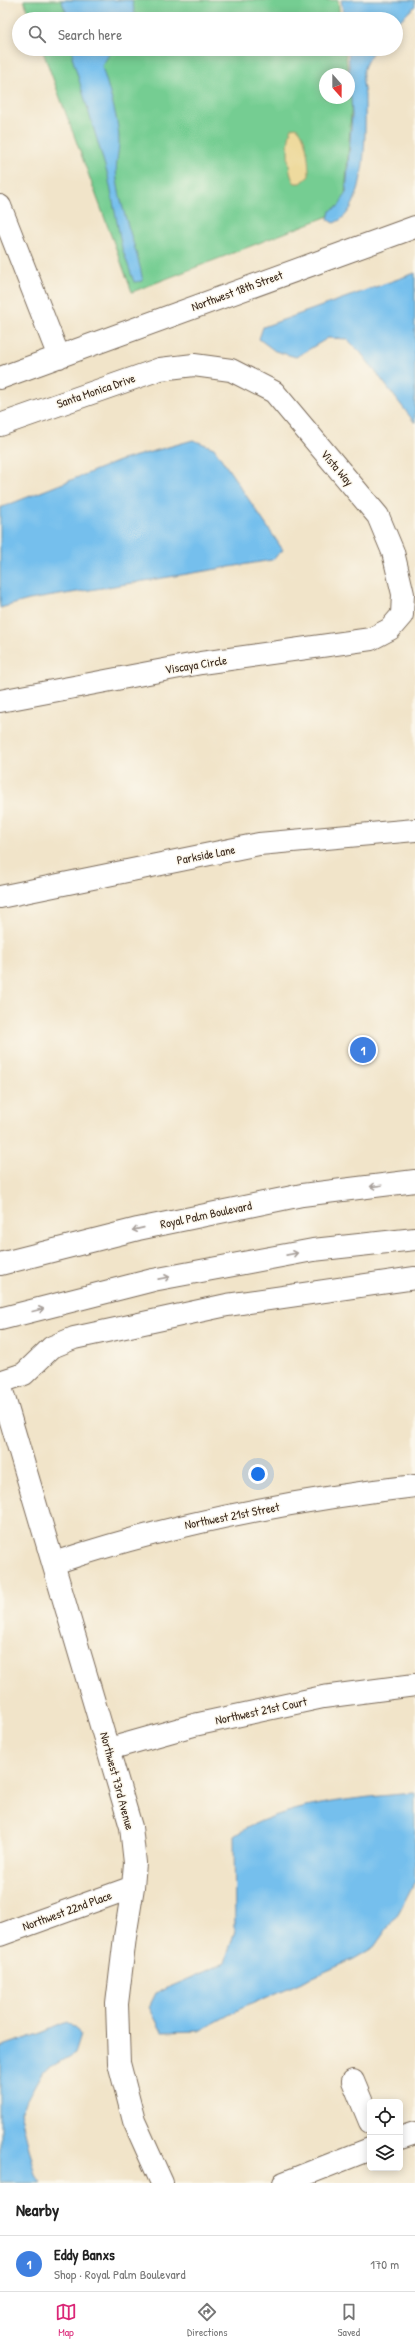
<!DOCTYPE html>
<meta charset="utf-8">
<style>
:root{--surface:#fff;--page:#f6f6f6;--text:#222;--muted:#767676;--line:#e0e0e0;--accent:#db2777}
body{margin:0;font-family:"Patrick Hand",sans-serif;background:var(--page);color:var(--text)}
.controls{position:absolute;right:12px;bottom:12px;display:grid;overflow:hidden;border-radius:6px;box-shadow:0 2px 10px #0003}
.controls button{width:36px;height:36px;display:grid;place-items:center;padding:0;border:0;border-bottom:1px solid var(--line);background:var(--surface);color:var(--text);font:20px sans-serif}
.compass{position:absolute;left:319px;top:68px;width:36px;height:36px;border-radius:50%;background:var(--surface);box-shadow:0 2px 10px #0003;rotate:159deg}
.you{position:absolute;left:258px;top:1474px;width:14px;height:14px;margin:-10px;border:3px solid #fff;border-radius:50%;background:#1a73e8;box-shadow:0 0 0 6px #1a73e833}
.badge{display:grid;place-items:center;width:26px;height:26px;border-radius:50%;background:var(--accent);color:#fff;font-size:13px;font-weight:700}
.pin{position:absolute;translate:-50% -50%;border:2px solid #fff;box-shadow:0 1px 4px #0006}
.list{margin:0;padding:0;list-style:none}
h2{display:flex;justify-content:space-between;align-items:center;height:52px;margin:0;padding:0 16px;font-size:17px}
h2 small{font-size:13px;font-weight:400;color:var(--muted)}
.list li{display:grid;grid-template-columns:26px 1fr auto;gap:12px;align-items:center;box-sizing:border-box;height:56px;padding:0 16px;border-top:1px solid var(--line)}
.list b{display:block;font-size:15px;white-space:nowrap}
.list p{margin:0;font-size:13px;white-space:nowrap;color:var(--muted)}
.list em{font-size:13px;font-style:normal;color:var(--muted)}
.icon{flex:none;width:22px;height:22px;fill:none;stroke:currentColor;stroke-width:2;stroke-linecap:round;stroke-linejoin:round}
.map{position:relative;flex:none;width:415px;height:2183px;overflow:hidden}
.search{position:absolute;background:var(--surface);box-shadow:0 2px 10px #0003;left:12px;right:12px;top:12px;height:44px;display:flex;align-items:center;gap:10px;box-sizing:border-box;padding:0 14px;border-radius:22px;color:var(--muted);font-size:15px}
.sheet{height:108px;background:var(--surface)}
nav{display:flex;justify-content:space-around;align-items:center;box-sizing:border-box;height:56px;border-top:1px solid var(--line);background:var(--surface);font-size:11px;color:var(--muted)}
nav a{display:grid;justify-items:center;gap:2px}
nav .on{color:var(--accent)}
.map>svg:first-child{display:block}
</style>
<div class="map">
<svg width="415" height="2183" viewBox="0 0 415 2183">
<rect width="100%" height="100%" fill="#fbf7ec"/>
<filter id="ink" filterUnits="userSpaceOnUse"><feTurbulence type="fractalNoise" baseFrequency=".025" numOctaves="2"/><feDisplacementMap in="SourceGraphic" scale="8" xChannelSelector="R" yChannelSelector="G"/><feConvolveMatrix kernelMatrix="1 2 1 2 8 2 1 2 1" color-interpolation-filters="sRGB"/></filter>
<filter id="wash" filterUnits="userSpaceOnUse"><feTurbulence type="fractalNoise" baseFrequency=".012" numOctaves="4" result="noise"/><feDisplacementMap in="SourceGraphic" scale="16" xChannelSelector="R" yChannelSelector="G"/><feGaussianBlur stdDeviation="0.9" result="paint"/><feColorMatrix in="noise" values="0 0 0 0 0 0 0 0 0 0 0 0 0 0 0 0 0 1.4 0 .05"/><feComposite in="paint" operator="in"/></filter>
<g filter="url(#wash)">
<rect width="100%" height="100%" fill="#f1e4c9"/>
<path fill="#75cd92" stroke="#587c58" d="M 24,0 L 338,0 L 340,19 L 31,19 Z
M 42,49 L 345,49 L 348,74 L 325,74 L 325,98 L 349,98 L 349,81 L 352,101 L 344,210 L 132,292 Z"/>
<path fill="#eeda9e" stroke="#94825e" d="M 296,127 C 307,133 309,164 309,176 L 301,183 L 295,183 C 287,176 286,138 292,128 Z"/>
<path fill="#75bfed" stroke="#587486" d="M 61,0 L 132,0 L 136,19 L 69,19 Z
M 341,0 L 415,0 L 415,6 L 396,24 L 396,19 L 344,19 Z
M 73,49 L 115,49 L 110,53 L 102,66 C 108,88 120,121 119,144 C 118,156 115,167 117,180 C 122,215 137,247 143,281 L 134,282 L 122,248 L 108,176 L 72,57 Z
M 348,49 L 375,49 C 370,56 364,64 363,73 C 362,80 364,88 365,95 C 365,126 369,211 334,223 L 328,219 L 330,211 L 339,206 L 346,192 L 352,115 Z
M 415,273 L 415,423 L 361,353 L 347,339 L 328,338 L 296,357 L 275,351 L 259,339 L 263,327 Z
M 193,440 L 214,448 L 283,550 L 272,560 L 29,600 L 0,608 L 0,508 L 119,461 Z
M 415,1793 L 415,1881 L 399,1912 L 374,1947 L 354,1959 L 240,2009 L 199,2031 L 162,2032 L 149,2007 L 156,1993 L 225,1963 L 235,1930 L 234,1836 C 278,1804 362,1797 415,1793 Z
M 67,2022 L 81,2034 L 75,2053 L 42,2072 L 20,2112 L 36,2175 L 41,2183 L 0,2183 L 0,2047 L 41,2033 Z"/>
</g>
<g filter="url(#ink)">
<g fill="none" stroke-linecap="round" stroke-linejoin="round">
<g stroke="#7b6b5a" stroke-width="24">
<path id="minor" d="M 0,206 L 59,357
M 0,378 L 415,227
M 0,425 L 160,369 L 194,365 L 231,370 L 274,392 L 378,516 L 393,552 L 403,594 L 402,615 L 390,629 L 371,639 L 201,663 L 0,701
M 0,897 L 259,844 L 415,830
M 0,1382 L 24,1374 L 52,1347 L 74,1338 L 227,1305 L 415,1278
M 0,1384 L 131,1827 L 135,1863 L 133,1887 L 125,1937 L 117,2004 L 119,2063 L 134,2121 L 162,2183
M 54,1563 C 171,1524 292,1500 415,1486
M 109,1749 L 194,1725 L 323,1697 L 415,1685
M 0,1935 L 133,1887
M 353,2081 L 370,2122
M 400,2138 L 415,2133
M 284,2183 L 370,2149"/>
</g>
<g stroke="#7b6b5a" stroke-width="24">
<path id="major" d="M 0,1264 L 138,1229 L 302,1195 L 415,1181
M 0,1319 L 153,1280 L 313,1250 L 415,1239"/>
</g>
<use href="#minor" stroke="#fff" stroke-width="22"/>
<use href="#major" stroke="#fff" stroke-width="22"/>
</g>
<defs><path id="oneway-shaft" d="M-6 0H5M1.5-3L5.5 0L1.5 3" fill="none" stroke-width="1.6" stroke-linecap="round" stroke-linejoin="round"/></defs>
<g stroke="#a79f9a">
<use href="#oneway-shaft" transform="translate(376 1186) rotate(173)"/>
<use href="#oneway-shaft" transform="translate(138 1229) rotate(167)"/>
<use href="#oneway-shaft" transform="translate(292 1254) rotate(-11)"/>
<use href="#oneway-shaft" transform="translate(164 1278) rotate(-11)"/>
<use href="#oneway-shaft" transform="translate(38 1310) rotate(-14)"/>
</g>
</g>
<g text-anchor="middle" stroke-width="3" stroke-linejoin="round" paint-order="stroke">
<g font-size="12" fill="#3b2a1e" stroke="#fbf7ec">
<text transform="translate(237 291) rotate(-20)" y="4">Northwest 18th Street</text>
<text transform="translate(96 391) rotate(-19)" y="4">Santa Monica Drive</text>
<text transform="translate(337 468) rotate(50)" y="4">Vista Way</text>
<text transform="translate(196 665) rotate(-9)" y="4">Viscaya Circle</text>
<text transform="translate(206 855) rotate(-11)" y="4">Parkside Lane</text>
<text transform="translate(206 1215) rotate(-12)" y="4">Royal Palm Boulevard</text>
<text transform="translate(232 1516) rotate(-11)" y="4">Northwest 21st Street</text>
<text transform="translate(261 1711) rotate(-12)" y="4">Northwest 21st Court</text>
<text transform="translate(117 1781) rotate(75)" y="4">Northwest 73rd Avenue</text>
<text transform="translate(67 1911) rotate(-20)" y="4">Northwest 22nd Place</text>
</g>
</g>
</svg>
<div class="controls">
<button><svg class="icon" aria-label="locate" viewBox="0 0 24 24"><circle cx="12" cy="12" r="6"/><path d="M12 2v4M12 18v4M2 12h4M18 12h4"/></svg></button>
<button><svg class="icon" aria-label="layers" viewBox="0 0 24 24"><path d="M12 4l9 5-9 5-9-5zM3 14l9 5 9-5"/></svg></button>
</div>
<svg class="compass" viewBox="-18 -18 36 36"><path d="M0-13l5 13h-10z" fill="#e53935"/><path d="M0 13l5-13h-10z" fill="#767676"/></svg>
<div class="you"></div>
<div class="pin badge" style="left:363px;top:1050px;background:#3f7fe0">1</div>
<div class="search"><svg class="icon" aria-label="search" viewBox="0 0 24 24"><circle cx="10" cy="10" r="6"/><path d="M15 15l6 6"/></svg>Search here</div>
</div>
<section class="sheet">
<h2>Nearby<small></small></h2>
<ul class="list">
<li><span class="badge" style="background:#3f7fe0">1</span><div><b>Eddy Banxs</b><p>Shop · Royal Palm Boulevard</p></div><em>170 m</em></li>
</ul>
</section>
<nav>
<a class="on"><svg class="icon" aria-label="map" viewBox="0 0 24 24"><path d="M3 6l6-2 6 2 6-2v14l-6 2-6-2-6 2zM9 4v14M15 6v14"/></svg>Map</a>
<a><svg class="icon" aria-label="directions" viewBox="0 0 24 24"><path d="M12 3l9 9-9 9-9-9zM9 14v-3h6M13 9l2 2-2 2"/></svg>Directions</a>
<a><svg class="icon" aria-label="saved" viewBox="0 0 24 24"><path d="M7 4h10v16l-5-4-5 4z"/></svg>Saved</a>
</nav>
